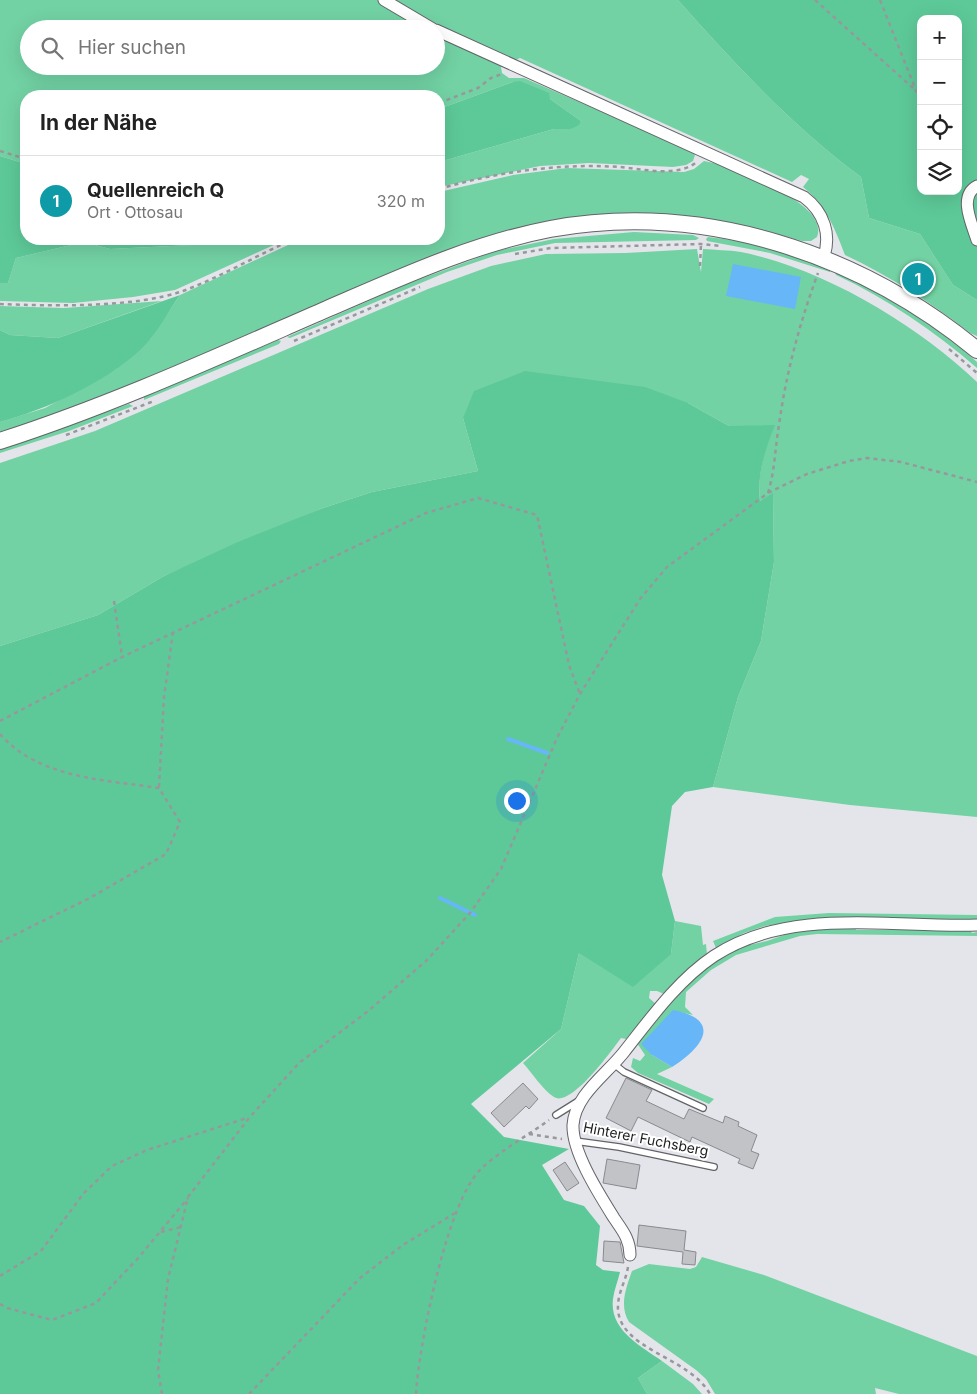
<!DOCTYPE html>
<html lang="de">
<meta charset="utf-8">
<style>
:root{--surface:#fff;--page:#f6f6f6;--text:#222;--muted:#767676;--line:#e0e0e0;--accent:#af1b3b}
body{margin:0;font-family:Inter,sans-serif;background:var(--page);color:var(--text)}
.controls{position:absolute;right:15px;top:15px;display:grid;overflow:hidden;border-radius:10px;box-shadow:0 5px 20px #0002}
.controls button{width:45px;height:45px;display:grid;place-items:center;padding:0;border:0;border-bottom:1px solid var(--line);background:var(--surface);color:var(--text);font:25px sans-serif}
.you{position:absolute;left:516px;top:800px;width:18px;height:18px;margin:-12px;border:4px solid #fff;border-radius:50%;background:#1a73e8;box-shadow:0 0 0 8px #1a73e833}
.badge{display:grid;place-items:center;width:32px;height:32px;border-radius:50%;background:var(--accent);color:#fff;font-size:16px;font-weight:700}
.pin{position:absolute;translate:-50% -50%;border:2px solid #fff;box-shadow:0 1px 5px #0006}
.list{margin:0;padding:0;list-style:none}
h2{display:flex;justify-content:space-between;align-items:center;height:65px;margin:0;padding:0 20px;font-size:21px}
h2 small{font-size:16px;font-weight:400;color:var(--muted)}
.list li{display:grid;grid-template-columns:32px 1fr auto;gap:15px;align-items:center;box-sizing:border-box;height:90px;padding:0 20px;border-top:1px solid var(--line)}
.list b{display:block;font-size:19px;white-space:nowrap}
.list p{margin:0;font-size:16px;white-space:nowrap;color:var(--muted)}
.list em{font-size:16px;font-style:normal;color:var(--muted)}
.icon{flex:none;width:28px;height:28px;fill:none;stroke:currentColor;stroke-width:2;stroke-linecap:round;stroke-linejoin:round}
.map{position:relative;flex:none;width:977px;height:1394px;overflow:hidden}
.search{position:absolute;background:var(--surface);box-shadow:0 5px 20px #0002;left:20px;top:20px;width:425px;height:55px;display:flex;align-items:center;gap:12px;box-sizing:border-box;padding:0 18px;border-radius:28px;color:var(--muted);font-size:19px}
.panel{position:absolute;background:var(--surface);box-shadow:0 5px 20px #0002;left:20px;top:90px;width:425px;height:155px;border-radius:20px}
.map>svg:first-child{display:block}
</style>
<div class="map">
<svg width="977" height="1394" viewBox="0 0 977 1394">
<rect width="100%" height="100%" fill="#e4e5ea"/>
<path fill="#72d2a4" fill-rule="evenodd" d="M 0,0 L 678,0 C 734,63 793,127 861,177 L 869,218 L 920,234 L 953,285 L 977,300 L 977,336 L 970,333 C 929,301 891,277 845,255 C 835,229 826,205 803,187 L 809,179 L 801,175 L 792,182 L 520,58 L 501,67 L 502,73 L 509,78 L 524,78 L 692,151 L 695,155 L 693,161 L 686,165 L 673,167 L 589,163 L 540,166 L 439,187 L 439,162 L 554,129 L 571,129 L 581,121 L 550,99 L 513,82 L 439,109 L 439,96 L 26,96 L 26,164 L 0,156 ZM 29,29 L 436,29 L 436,66 L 29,66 Z
M 704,161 L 718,164 C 741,174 830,203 817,237 L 811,241 L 802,241 C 712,215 635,205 542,223 C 474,236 410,265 347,293 C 233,342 120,398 0,432 L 0,422 L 45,408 L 116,369 L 151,338 L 180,295 L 301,239 L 439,239 L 439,192 L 513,175 L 567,168 L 684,172 L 694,169 Z
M 634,232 L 693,235 L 699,238 L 696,240 L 555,243 L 497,255 L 447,272 L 290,338 L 287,337 L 407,284 L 496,251 L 554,239 Z
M 708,237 C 751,241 790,255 830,269 L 830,272 L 770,253 L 707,241 L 706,239 Z
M 204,239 L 287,239 L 175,290 L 133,297 L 73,303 L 0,301 L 0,283 L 8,283 L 16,258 L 84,242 L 110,249 L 192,245 Z
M 697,249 L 701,272 L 703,249 C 715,250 729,250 741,252 C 824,269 916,324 977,382 L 977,817 L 850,805 L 713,787 L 738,697 L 761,641 L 774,562 L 773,494 L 760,501 C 757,471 764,454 774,426 L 729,426 L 688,403 L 463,418 L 478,471 L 372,492 L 323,508 L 164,576 L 98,615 L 0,646 L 0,463 L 95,431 L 428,289 L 491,266 L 546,254 L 626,253 Z
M 835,272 L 839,273 C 889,298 935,325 977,362 L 977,368 C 934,331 888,299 836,275 Z
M 162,301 L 58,338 L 10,335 L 0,330 L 0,306 L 64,308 Z
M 278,340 L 281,341 L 279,344 L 144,400 L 144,397 Z
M 129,404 L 133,406 L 69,431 L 0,453 L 0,449 Z
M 829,913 L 977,915 L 977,920 L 807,919 L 765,926 L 744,933 L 716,948 L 713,941 L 775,917 Z
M 675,921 L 701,926 L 703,945 L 706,944 L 707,955 L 664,994 L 657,991 L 650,991 L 649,998 L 656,1004 L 626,1039 L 621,1038 C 612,1050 571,1108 554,1097 C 543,1090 532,1073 523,1063 L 561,1029 L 579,953 L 671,954 Z
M 856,927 L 856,930 L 970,930 L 972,933 L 977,932 L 977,936 L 817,934 L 800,936 L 736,955 L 711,970 L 686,992 L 685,1007 L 693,1015 L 680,1012 L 652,1055 L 672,1067 L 657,1074 L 714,1099 L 709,1104 L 638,1073 L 631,1067 L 633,1058 L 640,1061 L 645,1055 L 637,1043 L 684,987 L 715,961 L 739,947 L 767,941 L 798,930 Z
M 702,1257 L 764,1275 L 977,1356 L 977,1394 L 899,1394 L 875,1388 L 876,1394 L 715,1394 L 706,1379 L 696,1370 L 629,1322 C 619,1306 626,1288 632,1271 L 649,1264 L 690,1269 L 696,1267 Z
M 662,1361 L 693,1384 L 702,1394 L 647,1394 L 638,1378 Z"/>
<path fill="#5dc998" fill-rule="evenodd" d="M 678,0 L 977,0 L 977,300 L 953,285 L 920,234 L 869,218 L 861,177 C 793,127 734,63 678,0 ZM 921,19 L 958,19 L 958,191 L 921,191 Z
M 520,81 L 549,93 L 550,99 L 581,121 L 579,125 L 571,129 L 554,129 L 439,162 L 439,109 L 513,82 Z
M 0,156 L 26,164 L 26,239 L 204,239 L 192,245 L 110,249 L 84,242 L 16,258 L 8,283 L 0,283 Z
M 180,295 C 167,313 156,336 139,351 C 104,383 45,410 0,422 L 0,330 L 10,335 L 58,338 Z
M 525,371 L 645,387 L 688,403 L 729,426 L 775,425 C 765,451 757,473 760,501 L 773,493 L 774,562 L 761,641 L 738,697 L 713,787 L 685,792 L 672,806 L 662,875 L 675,921 L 671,954 L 633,987 L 579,953 L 561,1029 L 471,1104 L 504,1137 L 569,1149 L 542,1165 L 564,1200 L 584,1206 L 600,1226 L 596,1265 L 603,1270 L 620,1272 C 618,1281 614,1290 613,1299 C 609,1330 641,1346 662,1361 L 638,1378 L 647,1394 L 0,1394 L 0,646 L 98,615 L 164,576 L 238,542 L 323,508 L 372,492 L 478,471 L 463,418 L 474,391 Z"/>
<path fill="#67b6f8" d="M 733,264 L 801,277 L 795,309 L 726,296 Z
M 673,1010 C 724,1020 702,1048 672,1067 L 652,1055 L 641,1044 Z"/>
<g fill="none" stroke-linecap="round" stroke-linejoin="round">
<path stroke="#67b6f8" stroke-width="4" d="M 508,739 L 547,753
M 440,898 L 475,915"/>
</g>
<path fill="#c1c3c7" stroke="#898a8f" d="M 626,1078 L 652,1090 L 646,1101 L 684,1119 L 689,1109 L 723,1123 L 725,1116 L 739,1122 L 738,1126 L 757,1135 L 751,1151 L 759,1154 L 753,1169 L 738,1163 L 740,1159 L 692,1137 L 690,1142 L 638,1117 L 631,1131 L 606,1118 Z
M 523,1083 L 538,1099 L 529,1109 L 526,1106 L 504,1127 L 491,1113 Z
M 607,1159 L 640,1165 L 636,1189 L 603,1183 Z
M 565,1162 L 579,1183 L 567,1191 L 553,1170 Z
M 639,1225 L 686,1231 L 684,1250 L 696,1252 L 695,1265 L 682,1264 L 683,1252 L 637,1246 Z
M 604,1241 L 620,1242 L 624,1263 L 603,1261 Z"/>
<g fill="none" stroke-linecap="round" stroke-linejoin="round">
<g stroke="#636468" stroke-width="8">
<path id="lane" d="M 614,1064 L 624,1072 L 703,1108
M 556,1115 L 580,1100
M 575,1141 L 619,1147 L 714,1167"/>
</g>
<g stroke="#636468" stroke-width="13">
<path id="street" d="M 384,0 L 433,29
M 436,30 L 804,197 C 824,212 832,235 823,259
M 977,186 C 958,196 972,224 977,240
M 630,1255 C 630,1239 622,1230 614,1218 C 599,1194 572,1152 573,1125 C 575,1095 606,1075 624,1052 C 650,1019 678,980 714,956 C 790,906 891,928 977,925"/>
</g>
<g stroke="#636468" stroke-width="18">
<path id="secondary" d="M 0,441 C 112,405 219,356 327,309 C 399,278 472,244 550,229 C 703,201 859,253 977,350"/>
</g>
<path stroke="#97989b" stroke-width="2.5" stroke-dasharray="4 4" stroke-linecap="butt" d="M 815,0 L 913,88
M 880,0 L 921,103
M 439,103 L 478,88 L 491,78 L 502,74
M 0,151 L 26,159
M 439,189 C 497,172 559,163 620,167 C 643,169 679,178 698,161
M 515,254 L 551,248 L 701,244 L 721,246
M 700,266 L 701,244
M 0,304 C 52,306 134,308 183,291 C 221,277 257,255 294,239
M 294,341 L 420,287
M 949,349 L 977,373
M 66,435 L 154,401
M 768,493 C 775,470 775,448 779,425 C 786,373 800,322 818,273
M 114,601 L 122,656
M 0,721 L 122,657 L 426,513 L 478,498 L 537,515 L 569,665 L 580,694
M 0,734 C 38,778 105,780 159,788 L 180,822 L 166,854 L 88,899 L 0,942
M 159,787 L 164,697 L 173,632
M 529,1134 L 562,1139
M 161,1232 L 181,1227
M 628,1267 C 626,1280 619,1291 618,1304 C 615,1350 688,1355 710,1394
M 0,1276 L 41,1251 L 83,1194 L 112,1166 L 147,1150 L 247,1118
M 0,1304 L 7,1308 L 52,1320 L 96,1303 L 139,1257 L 188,1198
M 162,1394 L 158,1370 L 168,1279 L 188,1197 L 249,1118 L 299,1063 L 367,1012 L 426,961 L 470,913 L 501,869 L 557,738 L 580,694 L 640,599 L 667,567 L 768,493 L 807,474 L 849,461 L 867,458 L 901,462 L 977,482
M 249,1394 L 360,1278 L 403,1245 L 455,1213
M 416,1394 C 419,1345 447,1201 481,1169 C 501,1150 527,1136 549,1120"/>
<use href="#lane" stroke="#fff" stroke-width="5.5"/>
<use href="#street" stroke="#fff" stroke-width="11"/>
<use href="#secondary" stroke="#fff" stroke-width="16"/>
</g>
<g text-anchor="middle" stroke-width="4" stroke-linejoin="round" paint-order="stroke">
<g font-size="14" fill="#1d1e1f" stroke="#fff">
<text transform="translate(646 1139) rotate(11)" y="5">Hinterer Fuchsberg</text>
</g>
</g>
</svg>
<div class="controls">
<button>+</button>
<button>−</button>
<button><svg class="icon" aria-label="locate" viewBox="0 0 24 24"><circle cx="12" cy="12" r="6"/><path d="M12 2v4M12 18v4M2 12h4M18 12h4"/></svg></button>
<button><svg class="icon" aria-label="layers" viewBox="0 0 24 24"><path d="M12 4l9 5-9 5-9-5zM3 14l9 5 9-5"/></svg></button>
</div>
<div class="you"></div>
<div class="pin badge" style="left:918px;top:279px;background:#0f9aa8">1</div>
<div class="search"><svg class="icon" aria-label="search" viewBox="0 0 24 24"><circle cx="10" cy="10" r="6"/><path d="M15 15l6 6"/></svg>Hier suchen</div>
<section class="panel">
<h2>In der Nähe<small></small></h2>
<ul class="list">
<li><span class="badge" style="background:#0f9aa8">1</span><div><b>Quellenreich Q</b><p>Ort · Ottosau</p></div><em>320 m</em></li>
</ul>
</section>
</div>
